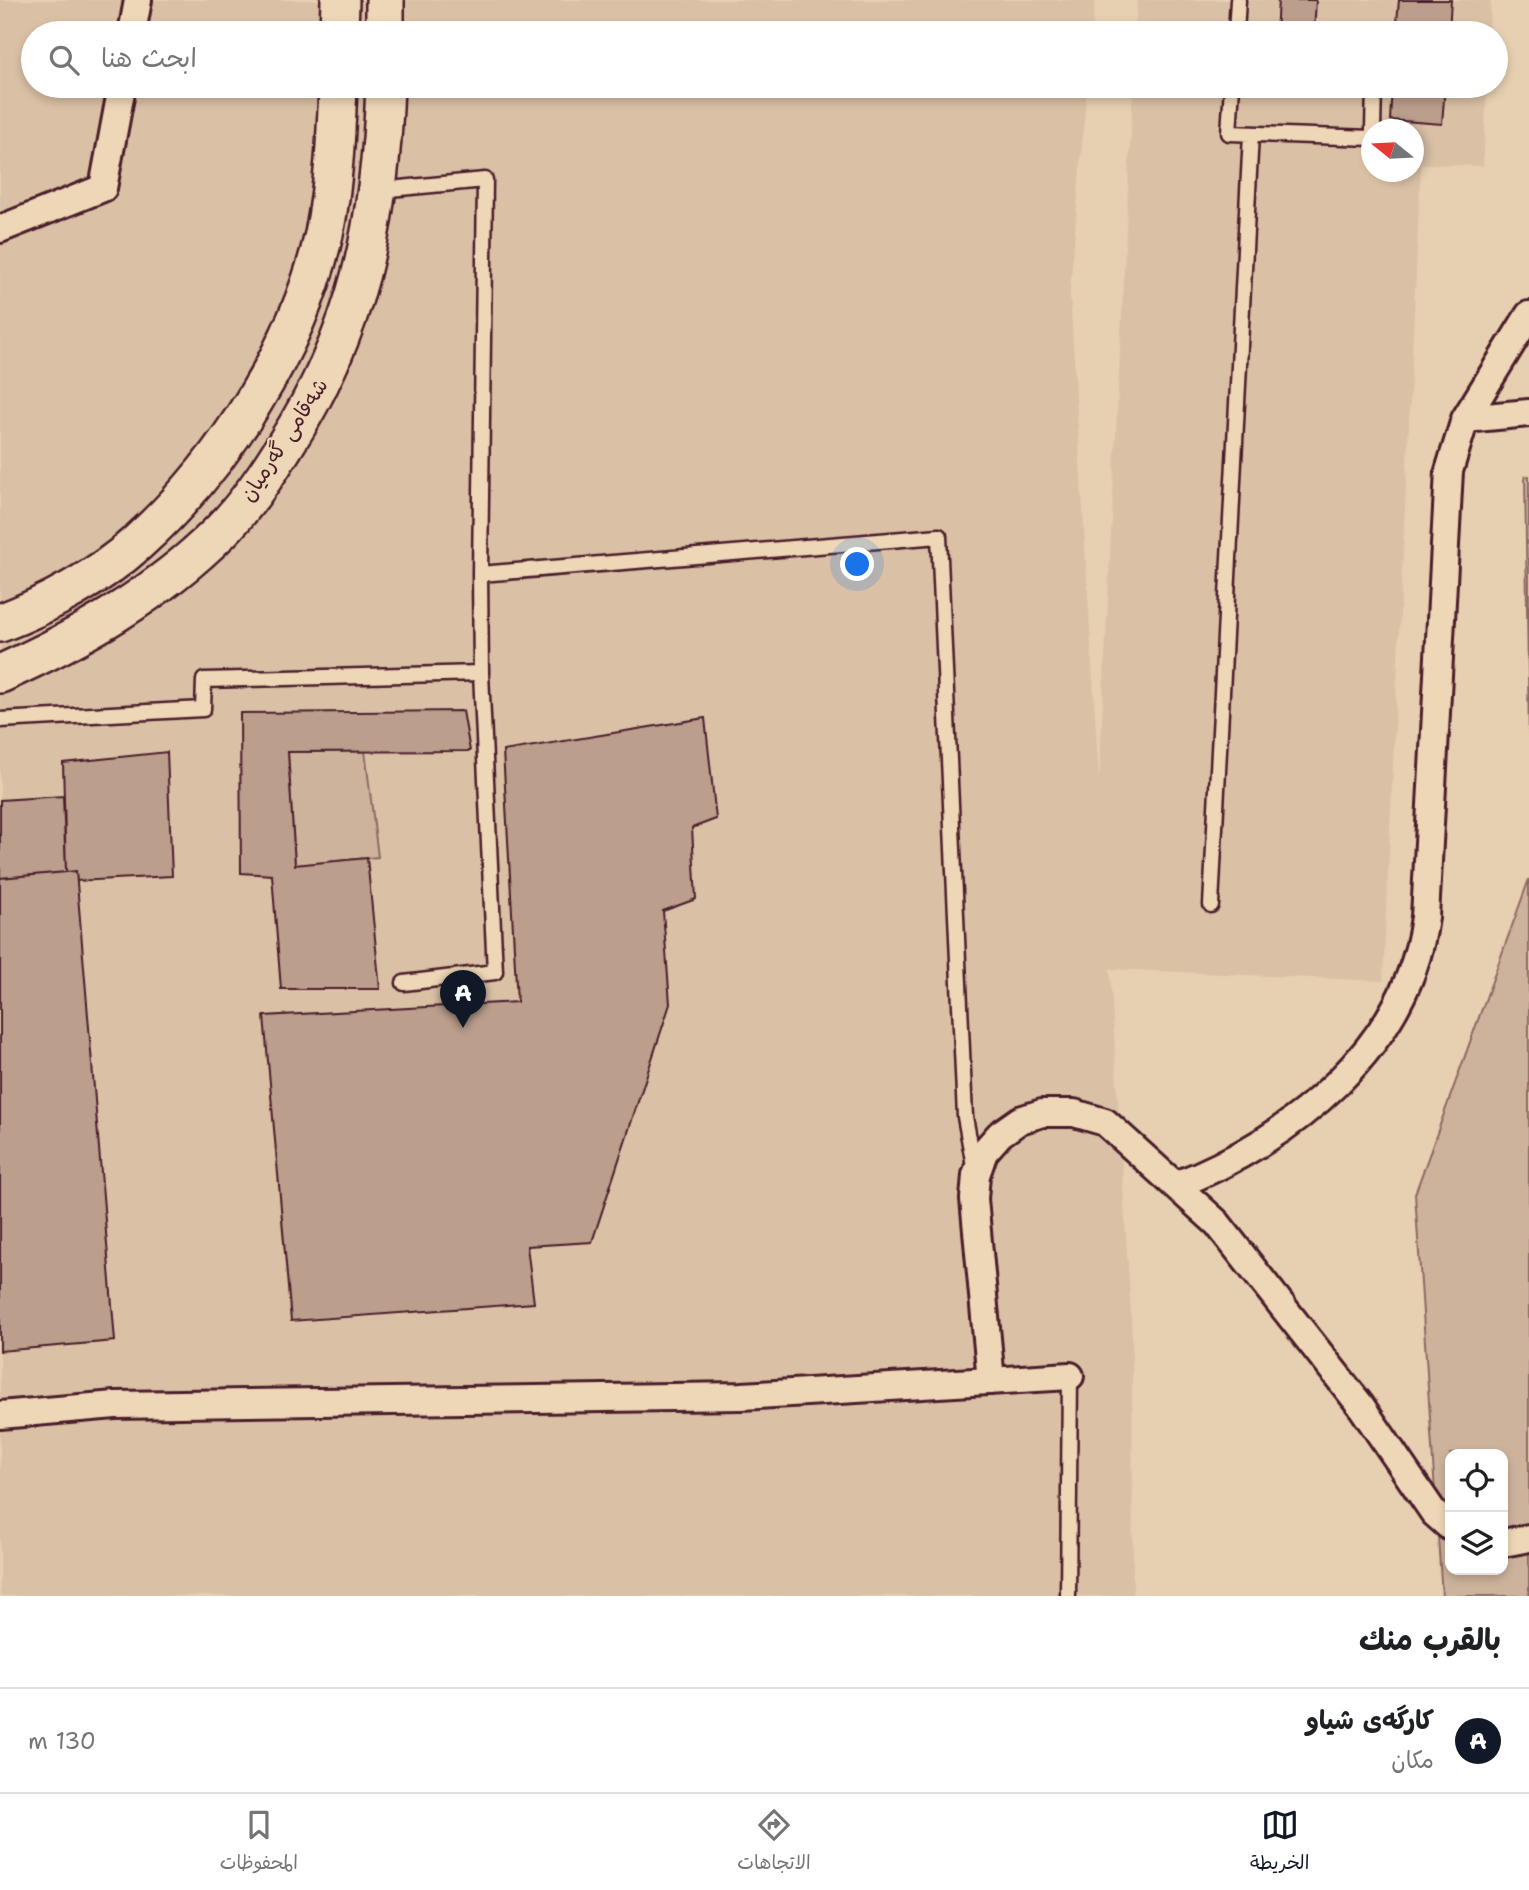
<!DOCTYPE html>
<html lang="ar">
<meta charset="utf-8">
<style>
:root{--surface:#fff;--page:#f2f2f2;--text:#202124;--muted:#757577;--line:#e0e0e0;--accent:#111827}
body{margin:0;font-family:"Shantell Sans","Playpen Sans Arabic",sans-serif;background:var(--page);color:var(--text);direction:rtl}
.controls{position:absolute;right:21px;bottom:21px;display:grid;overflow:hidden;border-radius:14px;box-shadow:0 4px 10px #0003}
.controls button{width:63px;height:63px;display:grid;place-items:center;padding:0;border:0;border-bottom:2px solid var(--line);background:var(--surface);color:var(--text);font:35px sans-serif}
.compass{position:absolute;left:1361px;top:119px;width:63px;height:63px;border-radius:50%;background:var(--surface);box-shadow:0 4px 10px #0003;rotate:288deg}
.you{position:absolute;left:858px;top:565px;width:24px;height:24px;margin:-18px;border:5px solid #fff;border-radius:50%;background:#1a73e8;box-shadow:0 0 0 10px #1a73e833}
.badge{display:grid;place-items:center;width:46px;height:46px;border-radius:50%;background:var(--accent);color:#fff;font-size:23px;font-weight:700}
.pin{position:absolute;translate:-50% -58px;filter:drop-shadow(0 2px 4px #0008)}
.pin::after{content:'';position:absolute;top:37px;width:24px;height:21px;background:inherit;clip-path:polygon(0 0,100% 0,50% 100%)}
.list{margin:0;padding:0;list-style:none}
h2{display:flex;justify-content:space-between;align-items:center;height:91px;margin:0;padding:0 28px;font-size:30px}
h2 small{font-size:23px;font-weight:400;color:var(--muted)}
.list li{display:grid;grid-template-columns:46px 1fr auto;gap:21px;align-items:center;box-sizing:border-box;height:105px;padding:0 28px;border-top:2px solid var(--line)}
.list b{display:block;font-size:26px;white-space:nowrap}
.list p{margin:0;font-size:23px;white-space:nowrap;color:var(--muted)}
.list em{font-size:23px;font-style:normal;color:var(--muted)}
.icon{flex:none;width:38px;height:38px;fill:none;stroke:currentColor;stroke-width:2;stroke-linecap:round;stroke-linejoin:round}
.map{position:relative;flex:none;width:1529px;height:1596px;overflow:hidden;direction:ltr}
.search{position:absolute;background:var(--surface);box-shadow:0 4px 10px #0003;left:21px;right:21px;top:21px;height:77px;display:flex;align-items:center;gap:18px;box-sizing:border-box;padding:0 24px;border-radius:38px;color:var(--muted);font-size:26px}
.sheet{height:196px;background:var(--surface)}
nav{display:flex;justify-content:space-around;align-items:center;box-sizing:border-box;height:98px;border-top:2px solid var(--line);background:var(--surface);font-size:19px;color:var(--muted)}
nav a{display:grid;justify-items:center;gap:4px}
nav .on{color:var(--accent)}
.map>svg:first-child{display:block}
</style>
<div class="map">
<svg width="1529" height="1596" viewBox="0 0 1529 1596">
<rect width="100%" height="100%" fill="#e7d0b1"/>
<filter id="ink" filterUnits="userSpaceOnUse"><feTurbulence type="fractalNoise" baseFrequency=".0143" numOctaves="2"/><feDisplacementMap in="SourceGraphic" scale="14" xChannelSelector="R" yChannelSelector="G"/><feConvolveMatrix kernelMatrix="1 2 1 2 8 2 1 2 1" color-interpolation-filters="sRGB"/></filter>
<g filter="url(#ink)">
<path fill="#dac1a6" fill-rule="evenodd" d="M 0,0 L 1095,0 L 1092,33 L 33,33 L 33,86 L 1087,86 L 1070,291 L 1099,780 L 1133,86 L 1487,86 L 1483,166 L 1421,164 L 1383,981 L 1110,969 L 1132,1332 L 1133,1596 L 0,1596 ZM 1372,130 L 1414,130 L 1414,172 L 1372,172 Z
M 1137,0 L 1491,0 L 1489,33 L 1135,33 Z"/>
<path fill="#cdb39c" stroke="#8c6964" stroke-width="2" fill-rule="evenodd" d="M 1529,476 L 1529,738 L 1525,477 Z
M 365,751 L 378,857 L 295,865 L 288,752 Z
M 1529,879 L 1529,1596 L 1442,1596 L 1415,1194 ZM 1450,1454 L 1503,1454 L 1503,1570 L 1450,1570 Z"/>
<path fill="#bb9e8c" stroke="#4a1f2b" stroke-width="2" d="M 1278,0 L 1316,0 L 1314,33 L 1276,33 Z
M 1399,0 L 1451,0 L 1449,33 L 1396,33 Z
M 1392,86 L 1445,86 L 1442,124 L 1390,120 Z
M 463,711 L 470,751 L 288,752 L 295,865 L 367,858 L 380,989 L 281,989 L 272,875 L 241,873 L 240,713 Z
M 705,718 L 716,819 L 692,828 L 696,899 L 663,911 L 670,1004 L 592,1242 L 527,1246 L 534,1303 L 291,1321 L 264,1016 L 517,1002 L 503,751 Z
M 167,752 L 172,876 L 77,881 L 76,871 L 66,872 L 63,763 Z
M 63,796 L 66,872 L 0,878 L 0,800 Z
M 76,871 L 115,1341 L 0,1351 L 0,878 Z"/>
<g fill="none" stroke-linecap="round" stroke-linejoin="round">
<g stroke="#4a1f2b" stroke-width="19">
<path id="lane" d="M 1236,33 L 1238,0
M 1232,86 L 1229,133 L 1372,138
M 1373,130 L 1374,86
M 379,190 L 485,180 L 480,574
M 481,673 L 480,574 L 939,536 L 965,1117 L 975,1171
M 0,720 L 203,709 L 204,680 L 481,673 L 495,972 L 404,983
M 1211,905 L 1251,134
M 1068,1596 L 1070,1376"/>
</g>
<g stroke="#4a1f2b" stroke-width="32">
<path id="street" d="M 132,33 L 138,0
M 0,229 L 103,188 L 122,86
M 1465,419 L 1529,413
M 1176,1185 C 1290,1141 1409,1046 1425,917 L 1449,471 L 1465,419 L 1529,315
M 991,1381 L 974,1199 L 976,1175 L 984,1152 L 1000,1134 L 1020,1120 L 1042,1113 L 1074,1113 L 1105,1122 L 1217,1223 L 1361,1406 L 1434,1513 L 1450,1527
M 0,1415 L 115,1405 L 742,1396 L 1070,1376
M 1503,1543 L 1529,1538"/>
</g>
<g stroke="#4a1f2b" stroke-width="42">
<path id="secondary" d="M 339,33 L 340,0
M 385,33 L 385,0
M 0,623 C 47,605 100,577 137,543 C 224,465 298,348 324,234 C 334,185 336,135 338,86
M 0,674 C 80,638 158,594 221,531 C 245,507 266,476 284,447 C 359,330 380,223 385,86"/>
</g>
<use href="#lane" stroke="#eed7b7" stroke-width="14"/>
<use href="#street" stroke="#eed7b7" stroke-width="26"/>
<use href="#secondary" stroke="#eed7b7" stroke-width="37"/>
</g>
</g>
<g text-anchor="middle" stroke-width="5" stroke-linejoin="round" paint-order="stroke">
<g font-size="21" fill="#4a1f2b" stroke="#eed7b7">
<text transform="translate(284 440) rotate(-57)" y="7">شەقامی گەرمیان</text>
</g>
</g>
</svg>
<div class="controls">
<button><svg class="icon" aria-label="locate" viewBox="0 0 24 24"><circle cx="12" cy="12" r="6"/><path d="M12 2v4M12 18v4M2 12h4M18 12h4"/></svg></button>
<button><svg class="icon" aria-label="layers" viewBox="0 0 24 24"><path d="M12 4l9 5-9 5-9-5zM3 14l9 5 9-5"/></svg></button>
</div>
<svg class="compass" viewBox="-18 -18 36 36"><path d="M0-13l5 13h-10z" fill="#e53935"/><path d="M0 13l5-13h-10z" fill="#757577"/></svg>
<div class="you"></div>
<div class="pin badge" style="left:463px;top:1028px">A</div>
<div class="search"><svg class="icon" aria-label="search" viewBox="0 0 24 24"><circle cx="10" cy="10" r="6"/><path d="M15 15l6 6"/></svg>ابحث هنا</div>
</div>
<section class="sheet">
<h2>بالقرب منك<small></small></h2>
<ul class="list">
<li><span class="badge">A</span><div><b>کارگەی شیاو</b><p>مكان</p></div><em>130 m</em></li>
</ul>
</section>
<nav>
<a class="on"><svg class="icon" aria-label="map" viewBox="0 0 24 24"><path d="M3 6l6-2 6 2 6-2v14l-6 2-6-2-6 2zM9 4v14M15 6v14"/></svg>الخريطة</a>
<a><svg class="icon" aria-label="directions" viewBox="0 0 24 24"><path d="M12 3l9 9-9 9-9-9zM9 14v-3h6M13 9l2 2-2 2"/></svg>الاتجاهات</a>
<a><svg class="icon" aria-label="saved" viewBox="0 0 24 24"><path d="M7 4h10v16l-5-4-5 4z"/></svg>المحفوظات</a>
</nav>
